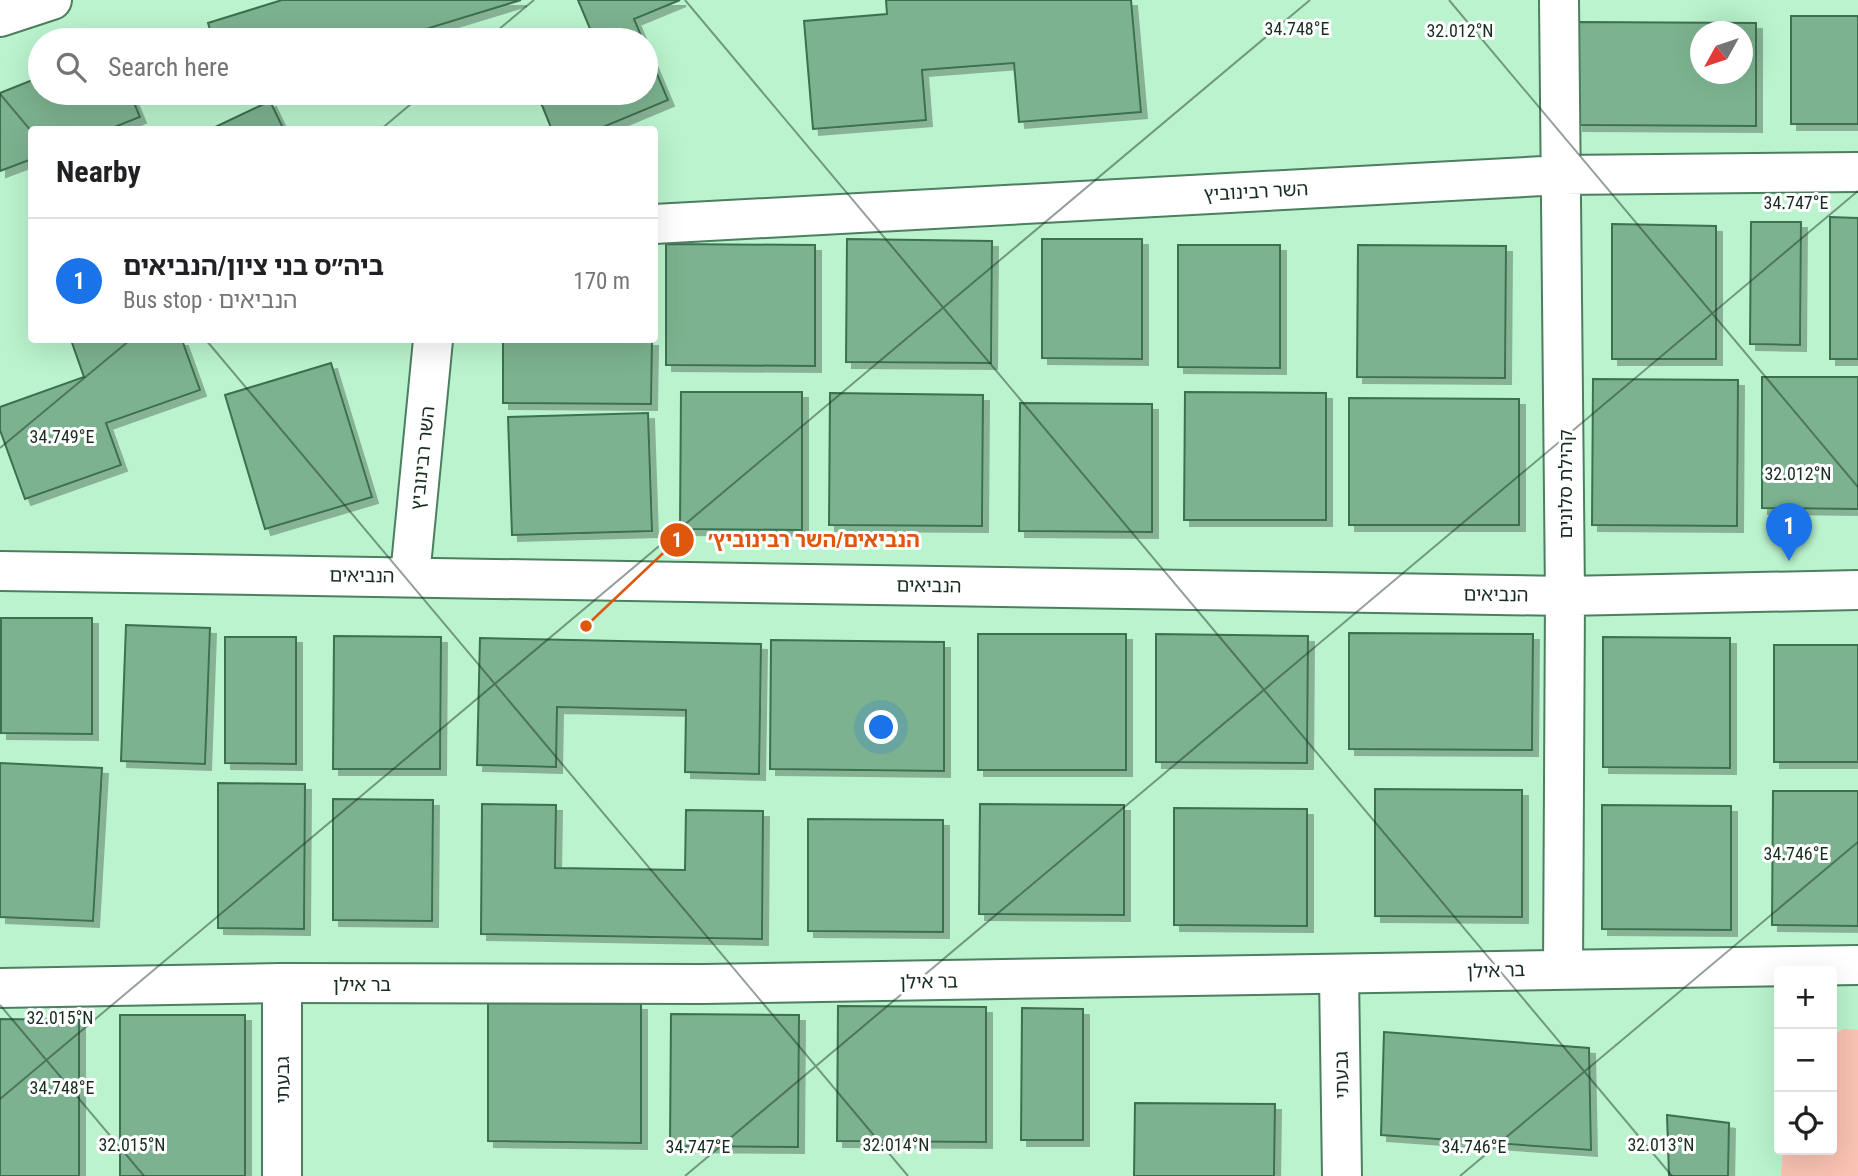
<!DOCTYPE html>
<meta charset="utf-8">
<style>
:root{--surface:#fff;--page:#f2f2f2;--text:#202124;--muted:#757577;--line:#e0e0e0;--accent:#1a73e8}
body{margin:0;font-family:"Roboto Condensed","Noto Sans Hebrew",sans-serif;background:var(--page);color:var(--text)}
.controls{position:absolute;right:21px;bottom:21px;display:grid;overflow:hidden;border-radius:7px;box-shadow:0 7px 28px #0002}
.controls button{width:63px;height:63px;display:grid;place-items:center;padding:0;border:0;border-bottom:2px solid var(--line);background:var(--surface);color:var(--text);font:35px sans-serif}
.compass{position:absolute;left:1690px;top:21px;width:63px;height:63px;border-radius:50%;background:var(--surface);box-shadow:0 7px 28px #0002;rotate:230deg}
.you{position:absolute;left:882px;top:728px;width:24px;height:24px;margin:-18px;border:5px solid #fff;border-radius:50%;background:#1a73e8;box-shadow:0 0 0 10px #1a73e833}
.badge{display:grid;place-items:center;width:46px;height:46px;border-radius:50%;background:var(--accent);color:#fff;font-size:23px;font-weight:700}
.pin{position:absolute;translate:-50% -58px;filter:drop-shadow(0 2px 4px #0008)}
.pin::after{content:'';position:absolute;top:37px;width:24px;height:21px;background:inherit;clip-path:polygon(0 0,100% 0,50% 100%)}
.list{margin:0;padding:0;list-style:none}
h2{display:flex;justify-content:space-between;align-items:center;height:91px;margin:0;padding:0 28px;font-size:30px}
h2 small{font-size:23px;font-weight:400;color:var(--muted)}
.list li{display:grid;grid-template-columns:46px 1fr auto;gap:21px;align-items:center;box-sizing:border-box;height:126px;padding:0 28px;border-top:2px solid var(--line)}
.list b{display:block;font-size:26px;white-space:nowrap}
.list p{margin:0;font-size:23px;white-space:nowrap;color:var(--muted)}
.list em{font-size:23px;font-style:normal;color:var(--muted)}
.icon{flex:none;width:38px;height:38px;fill:none;stroke:currentColor;stroke-width:2;stroke-linecap:round;stroke-linejoin:round}
.map{position:relative;flex:none;width:1858px;height:1176px;overflow:hidden}
.search{position:absolute;background:var(--surface);box-shadow:0 7px 28px #0002;left:28px;top:28px;width:630px;height:77px;display:flex;align-items:center;gap:18px;box-sizing:border-box;padding:0 24px;border-radius:38px;color:var(--muted);font-size:26px}
.panel{position:absolute;background:var(--surface);box-shadow:0 7px 28px #0002;left:28px;top:126px;width:630px;height:217px;border-radius:7px}
.map>svg:first-child{display:block}
</style>
<div class="map">
<svg width="1858" height="1176" viewBox="0 0 1858 1176">
<defs>
<filter id="shadow"><feDropShadow dx="6" dy="6" stdDeviation="0" flood-color="#0004"/></filter>
</defs>
<rect width="100%" height="100%" fill="#baf3cd"/>
<path fill="#f9c2b3" d="M 1843,1029 L 1858,1030 L 1858,1176 L 1781,1176 L 1783,1150 L 1832,1150 L 1832,1036 Z"/>
<path fill="#7cb28f" stroke="#3c7050" stroke-width="2" fill-rule="evenodd" filter="url(#shadow)" d="M 282,0 L 521,0 L 390,40 L 213,40 L 208,23 Z
M 578,0 L 680,0 L 634,19 L 643,40 L 569,40 L 591,31 Z
M 886,0 L 1131,0 L 1141,112 L 1019,122 L 1014,63 L 922,70 L 926,120 L 813,129 L 804,21 L 887,14 Z
M 1791,16 L 1858,16 L 1858,124 L 1791,124 Z
M 1578,22 L 1756,23 L 1756,126 L 1577,125 ZM 1700,32 L 1742,32 L 1742,74 L 1700,74 Z
M 646,48 L 668,100 L 596,130 L 552,130 L 537,93 L 646,93 Z
M 40,77 L 40,93 L 130,93 L 140,117 L 107,130 L 32,130 L 32,159 L 0,171 L 0,93 Z
M 270,101 L 284,130 L 209,130 Z
M 1830,217 L 1858,218 L 1858,359 L 1830,359 Z
M 1751,222 L 1801,222 L 1800,345 L 1750,344 Z
M 1612,224 L 1716,226 L 1716,359 L 1612,359 Z
M 847,239 L 992,241 L 991,363 L 846,362 Z
M 1042,239 L 1142,239 L 1142,359 L 1042,358 Z
M 666,244 L 815,245 L 815,366 L 666,365 Z
M 1178,245 L 1280,245 L 1280,368 L 1178,367 Z
M 1358,245 L 1506,246 L 1505,378 L 1357,377 Z
M 71,340 L 182,340 L 200,390 L 106,423 L 121,465 L 25,499 L 0,430 L 0,407 L 84,377 Z
M 503,340 L 652,340 L 651,404 L 503,403 Z
M 331,363 L 372,497 L 265,529 L 225,395 Z
M 1762,377 L 1858,377 L 1858,509 L 1762,508 Z
M 1593,379 L 1738,380 L 1737,526 L 1592,525 Z
M 681,392 L 802,392 L 802,530 L 680,529 Z
M 1185,392 L 1326,393 L 1326,520 L 1184,520 Z
M 830,393 L 983,395 L 982,526 L 829,525 Z
M 1349,398 L 1519,399 L 1519,525 L 1349,525 Z
M 1020,403 L 1152,404 L 1152,532 L 1019,531 Z
M 648,413 L 652,531 L 512,535 L 508,417 Z
M 1,618 L 92,618 L 92,734 L 1,733 Z
M 126,625 L 210,628 L 205,764 L 121,761 Z
M 1349,633 L 1533,634 L 1532,750 L 1349,749 Z
M 978,634 L 1126,634 L 1126,770 L 978,770 Z
M 1156,634 L 1308,636 L 1307,763 L 1156,762 Z
M 334,636 L 441,637 L 440,769 L 333,769 Z
M 225,637 L 296,637 L 296,764 L 225,763 Z
M 1603,637 L 1730,638 L 1730,768 L 1603,767 Z
M 480,638 L 761,644 L 759,774 L 685,772 L 686,710 L 557,707 L 556,767 L 477,765 Z
M 771,640 L 944,642 L 944,771 L 770,769 Z
M 1774,645 L 1858,645 L 1858,762 L 1774,762 Z
M 0,763 L 102,768 L 93,921 L 0,917 Z
M 218,783 L 305,784 L 304,929 L 218,928 Z
M 1375,789 L 1522,790 L 1522,917 L 1375,916 Z
M 1773,791 L 1858,791 L 1858,926 L 1772,925 Z
M 333,799 L 433,800 L 432,921 L 333,920 Z
M 482,804 L 556,805 L 555,868 L 685,870 L 686,810 L 763,811 L 762,939 L 481,934 Z
M 980,804 L 1124,805 L 1124,915 L 979,914 Z
M 1602,805 L 1731,806 L 1731,930 L 1602,929 Z
M 1174,808 L 1307,809 L 1307,926 L 1174,925 Z
M 808,819 L 943,820 L 943,932 L 808,931 Z
M 488,1003 L 641,1004 L 641,1143 L 488,1141 Z
M 838,1006 L 986,1007 L 986,1142 L 837,1141 Z
M 1022,1008 L 1083,1009 L 1083,1140 L 1021,1140 Z
M 671,1014 L 799,1015 L 798,1147 L 670,1146 Z
M 120,1015 L 245,1015 L 245,1176 L 120,1176 Z
M 0,1019 L 79,1020 L 79,1176 L 0,1176 Z
M 1384,1032 L 1589,1048 L 1591,1150 L 1381,1135 Z
M 1135,1103 L 1275,1104 L 1274,1176 L 1134,1176 Z
M 1667,1115 L 1729,1123 L 1728,1176 L 1669,1176 Z"/>
<g fill="none" stroke-linecap="round" stroke-linejoin="round">
<g stroke="#4b7f5f" stroke-width="42">
<path id="street" d="M 1559,0 L 1565,596 L 1563,968
M 0,17 L 52,0
M 654,224 L 1562,175 L 1858,172
M 0,571 L 1565,596 L 1858,590
M 410,576 L 433,340
M 1339,975 L 1342,1176
M 282,983 L 282,1176"/>
</g>
<g stroke="#4b7f5f" stroke-width="42">
<path id="secondary" d="M 0,988 L 282,983 L 703,984 L 1858,965"/>
</g>
<use href="#street" stroke="#fff" stroke-width="38"/>
<use href="#secondary" stroke="#fff" stroke-width="38"/>
</g>
<path fill="none" stroke="#172d1f" stroke-width="2" stroke-opacity="0.45" d="M 685,0 L 1672,1176M 1449,0 L 1858,487M 486,40 L 534,0M 0,94 L 32,132M 380,130 L 424,93M 206,340 L 908,1176M 0,448 L 130,340M 0,1005 L 144,1176M 0,1099 L 1310,0M 685,1176 L 1858,191M 1460,1176 L 1858,842"/>
<g text-anchor="middle" stroke-width="6" stroke-linejoin="round" paint-order="stroke">
<g font-size="19" fill="#172d1f" stroke="#fff">
<text transform="translate(1256 191) rotate(-3)" y="7">השר רבינוביץ</text>
<text transform="translate(422 458) rotate(-84)" y="7">השר רבינוביץ</text>
<text transform="translate(1565 484) rotate(-90)" y="7">קהילת סלונים</text>
<text transform="translate(362 575) rotate(1)" y="7">הנביאים</text>
<text transform="translate(929 585) rotate(1)" y="7">הנביאים</text>
<text transform="translate(1496 594) rotate(1)" y="7">הנביאים</text>
<text transform="translate(1496 970) rotate(-2)" y="7">בר אילן</text>
<text transform="translate(929 981) rotate(-1)" y="7">בר אילן</text>
<text x="362" y="991">בר אילן</text>
<text transform="translate(1341 1075) rotate(-91)" y="7">גבעתי</text>
<text transform="translate(282 1080) rotate(-90)" y="7">גבעתי</text>
</g>
</g>
<g font-size="18" text-anchor="middle" fill="#172d1f" stroke="#fff" stroke-width="6" stroke-linejoin="round" paint-order="stroke">
<text x="1297" y="35">34.748°E</text>
<text x="1460" y="37">32.012°N</text>
<text x="1796" y="209">34.747°E</text>
<text x="62" y="443">34.749°E</text>
<text x="1798" y="480">32.012°N</text>
<text x="1796" y="860">34.746°E</text>
<text x="60" y="1024">32.015°N</text>
<text x="62" y="1094">34.748°E</text>
<text x="132" y="1151">32.015°N</text>
<text x="896" y="1151">32.014°N</text>
<text x="1661" y="1151">32.013°N</text>
<text x="698" y="1153">34.747°E</text>
<text x="1474" y="1153">34.746°E</text>
</g>
<path fill="none" stroke="#de570d" stroke-width="2.5" d="M586 626L677 540"/>
<g fill="#de570d" stroke="#fff" stroke-width="2.5">
<circle cx="586" cy="626" r="7"/>
<circle cx="677" cy="540" r="18"/>
</g>
<g font-size="21" text-anchor="middle" font-weight="bold" fill="#fff">
<text x="677" y="547">1</text>
</g>
<g font-size="21" text-anchor="middle" font-weight="bold" fill="#de570d" stroke="#fff" stroke-width="6" stroke-linejoin="round" paint-order="stroke">
<text x="814" y="547">הנביאים/השר רבינוביץ׳</text>
</g>
</svg>
<div class="controls">
<button>+</button>
<button>−</button>
<button><svg class="icon" aria-label="locate" viewBox="0 0 24 24"><circle cx="12" cy="12" r="6"/><path d="M12 2v4M12 18v4M2 12h4M18 12h4"/></svg></button>
</div>
<svg class="compass" viewBox="-18 -18 36 36"><path d="M0-13l5 13h-10z" fill="#e53935"/><path d="M0 13l5-13h-10z" fill="#757577"/></svg>
<div class="you"></div>
<div class="pin badge" style="left:1789px;top:561px">1</div>
<div class="search"><svg class="icon" aria-label="search" viewBox="0 0 24 24"><circle cx="10" cy="10" r="6"/><path d="M15 15l6 6"/></svg>Search here</div>
<section class="panel">
<h2>Nearby<small></small></h2>
<ul class="list">
<li><span class="badge">1</span><div><b>ביה״ס בני ציון/הנביאים</b><p>Bus stop · הנביאים</p></div><em>170 m</em></li>
</ul>
</section>
</div>
